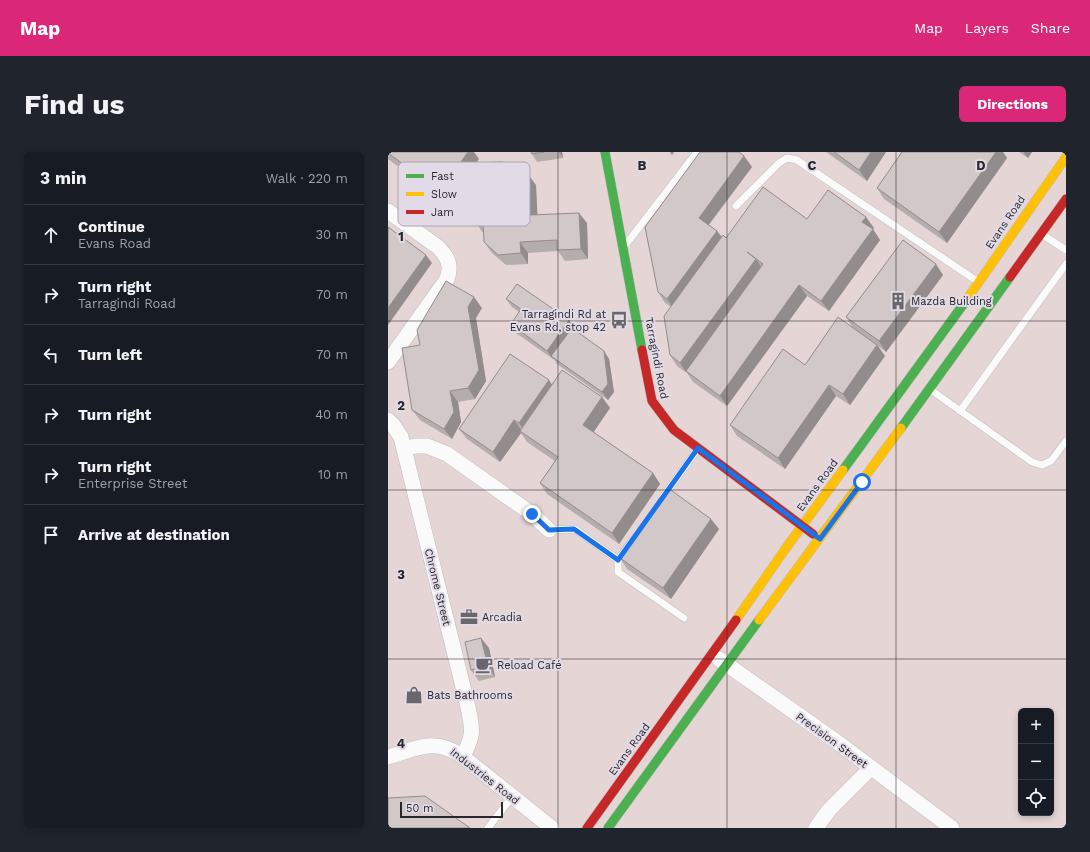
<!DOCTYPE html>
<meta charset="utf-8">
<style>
:root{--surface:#171b24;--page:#20242c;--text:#f1f3f6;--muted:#9ea1a6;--line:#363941;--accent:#db2777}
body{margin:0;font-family:"Work Sans",sans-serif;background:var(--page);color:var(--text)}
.controls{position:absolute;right:12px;bottom:12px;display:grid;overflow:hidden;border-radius:6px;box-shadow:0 2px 6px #0003}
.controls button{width:36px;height:36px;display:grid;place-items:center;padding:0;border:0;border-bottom:1px solid var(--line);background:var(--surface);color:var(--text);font:20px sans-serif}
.scale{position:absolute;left:12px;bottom:10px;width:103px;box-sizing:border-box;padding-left:4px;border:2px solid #29272b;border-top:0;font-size:11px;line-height:14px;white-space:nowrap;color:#29272b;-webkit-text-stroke:3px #e2dbe7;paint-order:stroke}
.stop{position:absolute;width:12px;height:12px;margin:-9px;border:3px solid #1a73e8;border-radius:50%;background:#fff}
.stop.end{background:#1a73e8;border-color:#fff;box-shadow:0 1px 4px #0008}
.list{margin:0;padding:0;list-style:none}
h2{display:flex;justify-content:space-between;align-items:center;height:52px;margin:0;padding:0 16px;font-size:17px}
h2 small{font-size:13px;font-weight:400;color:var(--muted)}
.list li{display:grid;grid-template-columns:26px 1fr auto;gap:12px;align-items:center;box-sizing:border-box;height:60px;padding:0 16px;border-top:1px solid var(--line)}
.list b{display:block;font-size:15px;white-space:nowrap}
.list p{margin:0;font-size:13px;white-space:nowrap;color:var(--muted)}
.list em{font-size:13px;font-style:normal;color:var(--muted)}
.icon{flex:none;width:22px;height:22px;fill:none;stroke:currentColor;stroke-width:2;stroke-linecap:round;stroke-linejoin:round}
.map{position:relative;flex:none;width:678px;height:676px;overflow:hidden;border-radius:6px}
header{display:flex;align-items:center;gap:24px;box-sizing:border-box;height:56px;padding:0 20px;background:var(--accent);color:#fff}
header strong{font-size:19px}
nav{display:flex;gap:22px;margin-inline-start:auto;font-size:14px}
.intro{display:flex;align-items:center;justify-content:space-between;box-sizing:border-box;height:96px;padding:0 24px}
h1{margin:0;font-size:28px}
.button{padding:10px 18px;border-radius:6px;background:var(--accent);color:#fff;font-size:14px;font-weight:700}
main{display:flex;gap:24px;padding:0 24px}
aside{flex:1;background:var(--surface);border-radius:6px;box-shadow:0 2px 6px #0003}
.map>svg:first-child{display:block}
</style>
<header>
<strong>Map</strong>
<nav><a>Map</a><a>Layers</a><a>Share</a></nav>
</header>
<div class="intro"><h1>Find us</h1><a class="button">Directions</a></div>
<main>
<aside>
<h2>3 min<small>Walk · 220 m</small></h2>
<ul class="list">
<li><svg class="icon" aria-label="ahead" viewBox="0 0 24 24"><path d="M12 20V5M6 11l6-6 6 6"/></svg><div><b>Continue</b><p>Evans Road</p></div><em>30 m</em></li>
<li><svg class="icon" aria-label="right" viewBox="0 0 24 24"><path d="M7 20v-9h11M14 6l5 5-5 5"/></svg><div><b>Turn right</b><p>Tarragindi Road</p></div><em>70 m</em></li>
<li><svg class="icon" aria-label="left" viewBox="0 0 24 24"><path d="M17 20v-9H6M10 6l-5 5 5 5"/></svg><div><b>Turn left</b></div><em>70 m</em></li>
<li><svg class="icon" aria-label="right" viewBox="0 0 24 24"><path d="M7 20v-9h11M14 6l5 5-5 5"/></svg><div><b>Turn right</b></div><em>40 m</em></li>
<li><svg class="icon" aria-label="right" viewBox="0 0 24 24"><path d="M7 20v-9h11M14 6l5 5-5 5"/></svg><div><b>Turn right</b><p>Enterprise Street</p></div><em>10 m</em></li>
<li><svg class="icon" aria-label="arrive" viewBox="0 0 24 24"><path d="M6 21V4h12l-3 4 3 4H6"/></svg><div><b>Arrive at destination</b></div></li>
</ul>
</aside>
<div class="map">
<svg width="678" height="676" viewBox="0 0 678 676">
<rect width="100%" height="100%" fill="#e1dee4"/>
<path fill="#e5d5d5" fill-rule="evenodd" d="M 0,0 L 678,0 L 678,676 L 0,676 ZM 633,559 L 663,559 L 663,661 L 633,661 Z"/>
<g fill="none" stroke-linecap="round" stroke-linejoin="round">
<g stroke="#bfbdc1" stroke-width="8">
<path id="lane" d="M 348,54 L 391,11 L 399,6 L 409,8 L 589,129
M 655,83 L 678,98
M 239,91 L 309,0
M 543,238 L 644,310 L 654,313 L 663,309 L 678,289
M 572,259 L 678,112
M 275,345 L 309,298
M 161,378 L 187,377 L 230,408 L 245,388
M 230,408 L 230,420 L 296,466
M 100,676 L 124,645"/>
</g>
<g stroke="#bfbdc1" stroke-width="16">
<path id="street" d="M 0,59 L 50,95 C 60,105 64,114 59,127 L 0,210
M 0,268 L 5,273 L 13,285 L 80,555 C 85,580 86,581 75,605
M 16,297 L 27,294 L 39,294 L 59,302 L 144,362 L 161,378
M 331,507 L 449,590 L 564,676
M 0,605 C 29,596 48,585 75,605 L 164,676
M 428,676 L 441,658 L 483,616"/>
</g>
<g stroke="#bfbdc1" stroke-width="10">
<path id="fast" d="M 217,0 L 254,198
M 513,276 L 622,125
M 455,318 L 577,150
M 220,676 L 371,468"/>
</g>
<g stroke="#bfbdc1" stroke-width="10">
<path id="slow" d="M 577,150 L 678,5
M 348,468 L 398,396 L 455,318
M 371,468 L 513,276"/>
</g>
<g stroke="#bfbdc1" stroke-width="10">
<path id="jam" d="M 622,125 L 678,47
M 254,198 L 264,249 L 286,278 L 425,382
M 199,676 L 348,468"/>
</g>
<use href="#lane" stroke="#fafafb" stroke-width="7"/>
<use href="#street" stroke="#fafafb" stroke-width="15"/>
<use href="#fast" stroke="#4caf50" stroke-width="9"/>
<use href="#slow" stroke="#ffc107" stroke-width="9"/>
<use href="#jam" stroke="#c62828" stroke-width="9"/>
</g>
<path fill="#b5acac" d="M 0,0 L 91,7 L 88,11 L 122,21 L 122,23 L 148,33 L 149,63 L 199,71 L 200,107 L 177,109 L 170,99 L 140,101 L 140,112 L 118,113 L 104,101 L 96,90 L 95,80 L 94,80 L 87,69 L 84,16 L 59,50 L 0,7 Z
M 143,0 L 174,0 L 175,6 L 149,10 L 144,2 Z
M 438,0 L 498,0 L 479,29 Z
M 511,0 L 615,0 L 619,6 L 559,91 L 496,47 L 489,36 L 513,1 Z
M 631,0 L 644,0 L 640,6 Z
M 356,4 L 364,15 L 321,73 L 329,79 L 334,85 L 338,86 L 419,67 L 486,76 L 484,77 L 492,88 L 441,159 L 419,144 L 339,254 L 305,230 L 299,221 L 289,214 L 282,203 L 283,155 L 277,151 L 270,140 Z
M 555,123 L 498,200 L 490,194 L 497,204 L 462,253 L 448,244 L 397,317 L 349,284 L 342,273 L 417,213 L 465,176 L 458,165 Z
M 118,147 L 181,168 L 186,176 L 186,177 L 221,207 L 226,240 L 220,248 L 169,212 L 165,206 L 165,207 L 128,181 L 123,172 L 131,160 L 124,155 Z
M 94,156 L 88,166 L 98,229 L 87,247 L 70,250 L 73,270 L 64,287 L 32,268 L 24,258 Z
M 163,232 L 214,245 L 222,256 L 205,280 L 265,321 L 272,332 L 231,392 L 159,342 L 152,331 L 167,309 L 139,290 L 133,281 L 112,310 L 79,287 L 71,277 Z
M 331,377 L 283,447 L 239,417 L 232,406 Z
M 101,496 L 107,525 L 91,529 L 83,518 Z"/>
<path fill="#938c8c" d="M 80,0 L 86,0 L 91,7 L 59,50 L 52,39 Z
M 171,0 L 174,0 L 175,6 Z
M 282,0 L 286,0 L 284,3 Z
M 483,0 L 498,0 L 479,29 L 471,18 Z
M 608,0 L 615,0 L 619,6 L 559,91 L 551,80 Z
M 635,0 L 644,0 L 640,6 Z
M 356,4 L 364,15 L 318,76 L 311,66 Z
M 115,10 L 122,21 L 123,34 L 115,23 Z
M 140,22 L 148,33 L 150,74 L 142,63 Z
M 191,61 L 199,71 L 200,107 L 193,97 Z
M 478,65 L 486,76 L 482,80 L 474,70 Z
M 485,77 L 492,88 L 441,159 L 433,149 Z
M 329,79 L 337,90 L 287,158 L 279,147 Z
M 132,90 L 140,101 L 140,112 L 133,101 Z
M 38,103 L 44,111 L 0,173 L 0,156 Z
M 368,107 L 375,118 L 298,220 L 292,211 Z
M 548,112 L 555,123 L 498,200 L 491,189 Z
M 411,133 L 419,144 L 339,254 L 332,244 Z
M 86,145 L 94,156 L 88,166 L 98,229 L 87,247 L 80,236 L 80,155 Z
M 181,168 L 186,176 L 166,205 L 163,204 L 165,206 L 165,207 L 159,199 Z
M 489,193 L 497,204 L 462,253 L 455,242 Z
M 216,199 L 221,207 L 226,240 L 220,248 L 214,240 Z
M 161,228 L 168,239 L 139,282 L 131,271 Z
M 441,233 L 448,244 L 397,317 L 390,306 Z
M 62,239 L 70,250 L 73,270 L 64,287 L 56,277 Z
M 214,245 L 222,256 L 203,284 L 195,273 Z
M 126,268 L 134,279 L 132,279 L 133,281 L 112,310 L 105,300 Z
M 265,321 L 272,332 L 231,392 L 224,381 Z
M 323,367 L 331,377 L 283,447 L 275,436 Z
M 93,486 L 101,496 L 107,525 L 100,514 Z"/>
<path fill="#d2c8c8" stroke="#938c8c" d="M 0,0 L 80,0 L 52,39 L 0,1 Z
M 143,0 L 156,0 L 144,2 Z
M 312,0 L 351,0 L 356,4 L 311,66 L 329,79 L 279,147 L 270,140 L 257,75 Z
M 446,0 L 483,0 L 471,18 Z
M 514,0 L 608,0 L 551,80 L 489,36 Z
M 115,10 L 115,23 L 140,22 L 142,63 L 191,61 L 193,97 L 169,98 L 169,88 L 132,90 L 133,101 L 110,103 L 96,90 L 95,69 L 87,69 L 84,11 Z
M 375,35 L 419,67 L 440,38 L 478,65 L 474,70 L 485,77 L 433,149 L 411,133 L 332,244 L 298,219 L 375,112 L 359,100 L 368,107 L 292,211 L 282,203 L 276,164 L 335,83 L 338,86 Z
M 0,75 L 38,103 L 0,156 Z
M 515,88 L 548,112 L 491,189 L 458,165 Z
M 58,129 L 86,145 L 80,155 L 91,218 L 80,236 L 62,239 L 66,260 L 56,277 L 24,258 L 14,196 L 32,193 L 29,178 Z
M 129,132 L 181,168 L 159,199 L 123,172 L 133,157 L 118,147 Z
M 450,165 L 489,193 L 455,242 L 441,233 L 390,306 L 342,273 L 395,197 L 417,213 Z
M 184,176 L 216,199 L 220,232 L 214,240 L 163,204 Z
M 122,202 L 161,228 L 131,271 L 126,268 L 105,300 L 71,277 Z
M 174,218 L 214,245 L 195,273 L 265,321 L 224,381 L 152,331 L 170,305 L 132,279 Z
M 280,336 L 323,367 L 275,436 L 232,406 Z
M 93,486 L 100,514 L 83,518 L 77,490 Z
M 37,644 L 82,676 L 0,676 L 0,646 Z"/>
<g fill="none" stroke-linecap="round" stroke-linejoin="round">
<path stroke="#1a73e8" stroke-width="5" d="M 144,362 L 161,378 L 186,377 L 230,408 L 310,296 L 432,387 L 474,330"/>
</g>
<path fill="none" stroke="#29272b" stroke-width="1" stroke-opacity="0.55" d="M 170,0 L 170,676M 339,0 L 339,676M 508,0 L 508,676M 0,169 L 678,169M 0,338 L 678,338M 0,507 L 678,507"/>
<defs>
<g id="building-bare" transform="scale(1.38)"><path d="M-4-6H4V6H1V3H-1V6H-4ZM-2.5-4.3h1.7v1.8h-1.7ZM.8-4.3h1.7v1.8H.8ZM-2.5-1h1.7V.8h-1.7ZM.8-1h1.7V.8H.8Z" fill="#69676c" stroke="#e2dbe7" stroke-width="2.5" paint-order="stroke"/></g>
<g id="bus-bare" transform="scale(1.38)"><path d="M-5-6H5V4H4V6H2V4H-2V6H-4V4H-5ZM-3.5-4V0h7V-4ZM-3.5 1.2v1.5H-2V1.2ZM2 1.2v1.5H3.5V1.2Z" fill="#69676c" stroke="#e2dbe7" stroke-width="2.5" paint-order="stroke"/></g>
<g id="office-bare" transform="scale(1.38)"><path d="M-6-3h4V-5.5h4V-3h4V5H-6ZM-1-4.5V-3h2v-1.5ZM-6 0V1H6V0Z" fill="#69676c" stroke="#e2dbe7" stroke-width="2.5" paint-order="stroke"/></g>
<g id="cafe-bare" transform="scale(1.38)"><path d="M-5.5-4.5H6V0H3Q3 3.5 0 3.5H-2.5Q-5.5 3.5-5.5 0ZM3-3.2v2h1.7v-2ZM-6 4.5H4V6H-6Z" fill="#69676c" stroke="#e2dbe7" stroke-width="2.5" paint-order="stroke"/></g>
<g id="shop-bare" transform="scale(1.38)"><path d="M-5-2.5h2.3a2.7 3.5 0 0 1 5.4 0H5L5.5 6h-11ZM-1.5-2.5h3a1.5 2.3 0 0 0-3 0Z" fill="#69676c" stroke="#e2dbe7" stroke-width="2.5" paint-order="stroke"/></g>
</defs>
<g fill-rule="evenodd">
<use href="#building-bare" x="510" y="149"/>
<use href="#bus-bare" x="231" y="168"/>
<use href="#office-bare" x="81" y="465"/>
<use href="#cafe-bare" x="96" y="513"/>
<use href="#shop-bare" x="26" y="543"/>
</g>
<g text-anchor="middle" stroke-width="4" stroke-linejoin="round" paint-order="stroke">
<g font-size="11" fill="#29272b" stroke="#e2dbe7">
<text transform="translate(617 70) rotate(-56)" y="4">Evans Road</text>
<text transform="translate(269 206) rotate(79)" y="4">Tarragindi Road</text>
<text transform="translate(429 333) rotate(-54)" y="4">Evans Road</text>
<text transform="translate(50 435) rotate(76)" y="4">Chrome Street</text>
<text transform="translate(444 588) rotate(36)" y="4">Precision Street</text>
<text transform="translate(241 597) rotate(-54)" y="4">Evans Road</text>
<text transform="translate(97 624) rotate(38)" y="4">Industries Road</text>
</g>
<g font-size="11" fill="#29272b" stroke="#e2dbe7" text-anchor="start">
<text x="523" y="153">Mazda Building</text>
<text x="218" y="166" text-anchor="end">Tarragindi Rd at<tspan x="218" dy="13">Evans Rd, stop 42</tspan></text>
<text x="94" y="469">Arcadia</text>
<text x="109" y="517">Reload Café</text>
<text x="39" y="547">Bats Bathrooms</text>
</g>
</g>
<rect x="10" y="10" width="132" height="64" rx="6" fill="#e2dbe7" stroke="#aaa5af" stroke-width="1"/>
<rect x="18" y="22" width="18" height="4" fill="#4caf50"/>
<rect x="18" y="40" width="18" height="4" fill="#ffc107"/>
<rect x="18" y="58" width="18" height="4" fill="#c62828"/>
<g font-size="11" fill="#29272b">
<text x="43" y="28">Fast</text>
<text x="43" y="46">Slow</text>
<text x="43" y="64">Jam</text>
</g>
<g font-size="13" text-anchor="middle" font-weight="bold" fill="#29272b" stroke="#e2dbe7" stroke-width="4" stroke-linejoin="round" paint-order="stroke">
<text x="254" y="18">B</text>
<text x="424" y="18">C</text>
<text x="593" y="18">D</text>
<text x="13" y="89">1</text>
<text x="13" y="258">2</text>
<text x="13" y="427">3</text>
<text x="13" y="596">4</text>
</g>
</svg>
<div class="controls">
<button>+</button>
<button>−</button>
<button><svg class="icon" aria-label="locate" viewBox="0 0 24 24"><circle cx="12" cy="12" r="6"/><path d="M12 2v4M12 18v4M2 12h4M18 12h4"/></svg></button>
</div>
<div class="scale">50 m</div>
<div class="stop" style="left:474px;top:330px"></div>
<div class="stop end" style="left:144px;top:362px"></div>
</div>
</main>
